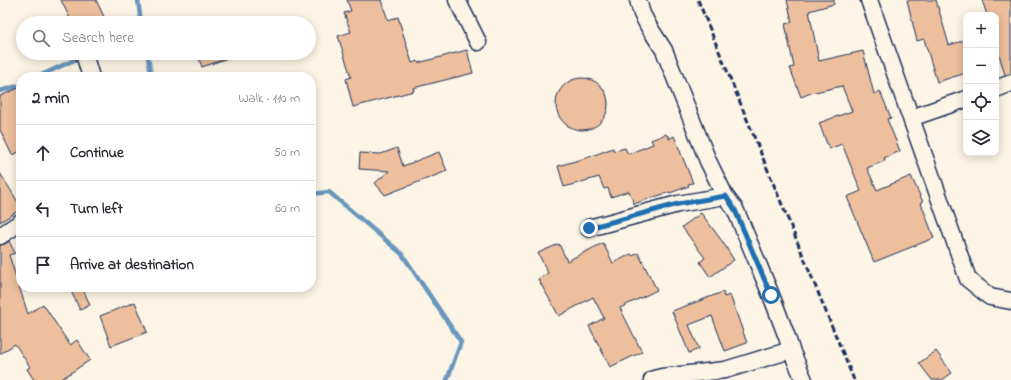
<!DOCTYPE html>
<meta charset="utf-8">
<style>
:root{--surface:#fff;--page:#f2f2f3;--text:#2b2b33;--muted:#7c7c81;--line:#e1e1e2}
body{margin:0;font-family:"Indie Flower",sans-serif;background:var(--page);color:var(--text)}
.controls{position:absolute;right:12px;top:12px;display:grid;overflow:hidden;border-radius:8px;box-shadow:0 2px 10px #0003}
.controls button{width:36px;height:36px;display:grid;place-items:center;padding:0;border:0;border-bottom:1px solid var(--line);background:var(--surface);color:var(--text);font:20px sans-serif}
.stop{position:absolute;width:12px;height:12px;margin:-9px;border:3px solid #1f6fb2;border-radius:50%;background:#fff}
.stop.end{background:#1f6fb2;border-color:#fff;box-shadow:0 1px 4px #0008}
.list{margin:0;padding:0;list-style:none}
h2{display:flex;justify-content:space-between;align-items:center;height:52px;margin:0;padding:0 16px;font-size:17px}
h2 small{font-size:13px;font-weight:400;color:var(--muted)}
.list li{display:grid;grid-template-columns:26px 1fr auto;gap:12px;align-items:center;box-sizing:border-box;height:56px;padding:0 16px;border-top:1px solid var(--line)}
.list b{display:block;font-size:15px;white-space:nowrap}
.list em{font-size:13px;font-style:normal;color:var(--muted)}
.icon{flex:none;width:22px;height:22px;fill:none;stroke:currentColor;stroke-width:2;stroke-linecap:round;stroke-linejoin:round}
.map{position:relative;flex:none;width:1011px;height:380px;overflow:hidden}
.search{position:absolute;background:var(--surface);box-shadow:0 2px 10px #0003;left:16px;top:16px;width:300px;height:44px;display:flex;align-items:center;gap:10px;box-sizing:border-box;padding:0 14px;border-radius:22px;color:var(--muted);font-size:15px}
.panel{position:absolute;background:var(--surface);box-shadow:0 2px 10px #0003;left:16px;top:72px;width:300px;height:220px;border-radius:16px}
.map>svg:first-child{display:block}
</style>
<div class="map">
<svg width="1011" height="380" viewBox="0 0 1011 380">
<rect width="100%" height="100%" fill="#fcf5e5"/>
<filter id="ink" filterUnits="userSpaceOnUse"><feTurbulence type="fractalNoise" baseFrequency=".025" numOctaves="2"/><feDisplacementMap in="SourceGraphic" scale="8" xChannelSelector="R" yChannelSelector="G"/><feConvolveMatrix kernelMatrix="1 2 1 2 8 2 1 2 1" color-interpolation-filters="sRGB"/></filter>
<g filter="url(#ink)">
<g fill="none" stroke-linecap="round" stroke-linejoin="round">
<path stroke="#6896bd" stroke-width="4.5" d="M 138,0 L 141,23
M 133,23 L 140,18
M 147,53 L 152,77
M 37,77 L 81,57
M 0,91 L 21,85
M 311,194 L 329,192 L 402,254 L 461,342 L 447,380"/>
</g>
<path fill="#edbf9c" stroke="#1b2f5e" d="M 61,0 L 96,0 L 107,23 L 72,23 Z
M 347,0 L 381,0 L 388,20 L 398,17 L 412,63 L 418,61 L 418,63 L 467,50 L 473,73 L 413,88 L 414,91 L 353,107 L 346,79 L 351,77 L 338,36 L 351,32 L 344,13 L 351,11 Z
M 787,0 L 834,0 L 834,4 L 809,11 L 819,61 L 863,51 L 874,94 L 880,91 L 891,118 L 887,119 L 900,151 L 884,158 L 885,161 L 867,168 L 877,190 L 911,176 L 923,202 L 921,203 L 934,238 L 874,262 L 847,197 L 861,191 L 842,144 L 829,149 L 819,123 L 852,111 L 842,86 L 811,93 L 801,97 L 790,68 L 794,67 L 785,24 L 792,22 Z
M 907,0 L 936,0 L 949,45 L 966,40 L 966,73 L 937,82 L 924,39 L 917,41 Z
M 982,0 L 1011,0 L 1011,74 L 1005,75 L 996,44 L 996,15 L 987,15 Z
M 197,53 L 236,53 L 237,55 L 202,67 Z
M556 104a26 26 0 1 1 52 0a26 26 0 1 1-52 0Z
M 21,87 L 21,151 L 12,155 L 0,130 L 0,96 Z
M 666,134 L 667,136 L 669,136 L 669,139 L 674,136 L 693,183 L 688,184 L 689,186 L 670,193 L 670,192 L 651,198 L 634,204 L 629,191 L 611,197 L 608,188 L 604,189 L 599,177 L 564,187 L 558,166 L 589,157 L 613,148 L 614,151 L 625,148 L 628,154 L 653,144 L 651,140 Z
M 397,148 L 403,166 L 439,152 L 447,171 L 385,195 L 375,183 L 389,171 L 359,169 L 360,153 L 381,154 Z
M 0,173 L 21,207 L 21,209 L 0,222 Z
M 701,213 L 722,241 L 734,260 L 710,277 L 700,262 L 705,258 L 682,227 Z
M 9,241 L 15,253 L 9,255 L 28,314 L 43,304 L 70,345 L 77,340 L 90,360 L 60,380 L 34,380 L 27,369 L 30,367 L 15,344 L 0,354 L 0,245 L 5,244 Z
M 603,243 L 613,263 L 631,254 L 633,256 L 638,253 L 657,290 L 620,308 L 642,352 L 610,367 L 589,326 L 604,318 L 593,297 L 559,316 L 538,279 L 548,273 L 538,253 L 559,244 L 567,261 Z
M 69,287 L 82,287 L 90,305 L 80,310 Z
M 723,292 L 724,297 L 730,295 L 747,343 L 725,351 L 712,316 L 689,325 L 699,349 L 689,353 L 672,311 Z
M 135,302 L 147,332 L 111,346 L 100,316 Z
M 936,351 L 952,373 L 942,380 L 932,380 L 919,363 Z"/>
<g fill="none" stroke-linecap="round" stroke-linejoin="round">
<g stroke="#1b2f5e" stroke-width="19">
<path id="street" d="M 457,0 L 478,42
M 638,0 L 642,14 L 649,27 L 664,50 L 708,161 L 725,196 L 735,209 L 741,223 L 771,295 L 787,337 L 791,350 L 804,380
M 869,0 L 968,279 L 990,297 L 1011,301
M 84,54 L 91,77
M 996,89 L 1011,83
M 911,118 L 966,99
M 589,228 L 678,204 L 725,196
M 0,236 L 21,222
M 652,380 L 654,379 L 662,377 L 725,370 L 791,350"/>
</g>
<use href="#street" stroke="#fcf5e5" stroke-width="16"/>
<path stroke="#1b2f5e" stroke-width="3" stroke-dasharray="6 3" stroke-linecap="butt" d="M 698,0 L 854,380"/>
</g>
</g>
<g fill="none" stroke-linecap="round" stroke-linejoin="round" filter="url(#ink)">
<path stroke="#1f6fb2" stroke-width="5" d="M 589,228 L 678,204 L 726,196 L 735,210 L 771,295"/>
</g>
</svg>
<div class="controls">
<button>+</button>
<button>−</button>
<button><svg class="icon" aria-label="locate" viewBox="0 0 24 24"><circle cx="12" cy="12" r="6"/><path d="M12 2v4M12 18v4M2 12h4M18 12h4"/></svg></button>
<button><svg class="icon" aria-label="layers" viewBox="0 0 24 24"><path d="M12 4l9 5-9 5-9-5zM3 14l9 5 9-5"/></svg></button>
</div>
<div class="stop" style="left:771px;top:295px"></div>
<div class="stop end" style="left:589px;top:228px"></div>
<div class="search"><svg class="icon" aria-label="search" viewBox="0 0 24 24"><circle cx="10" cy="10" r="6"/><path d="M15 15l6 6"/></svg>Search here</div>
<section class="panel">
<h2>2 min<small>Walk · 110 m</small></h2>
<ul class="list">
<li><svg class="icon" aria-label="ahead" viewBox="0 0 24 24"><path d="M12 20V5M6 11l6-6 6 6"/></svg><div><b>Continue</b></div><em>50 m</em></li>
<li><svg class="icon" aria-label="left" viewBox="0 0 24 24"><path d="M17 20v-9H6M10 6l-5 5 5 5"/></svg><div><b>Turn left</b></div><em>60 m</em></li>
<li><svg class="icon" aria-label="arrive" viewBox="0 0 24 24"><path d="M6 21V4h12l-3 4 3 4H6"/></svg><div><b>Arrive at destination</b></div></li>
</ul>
</section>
</div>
